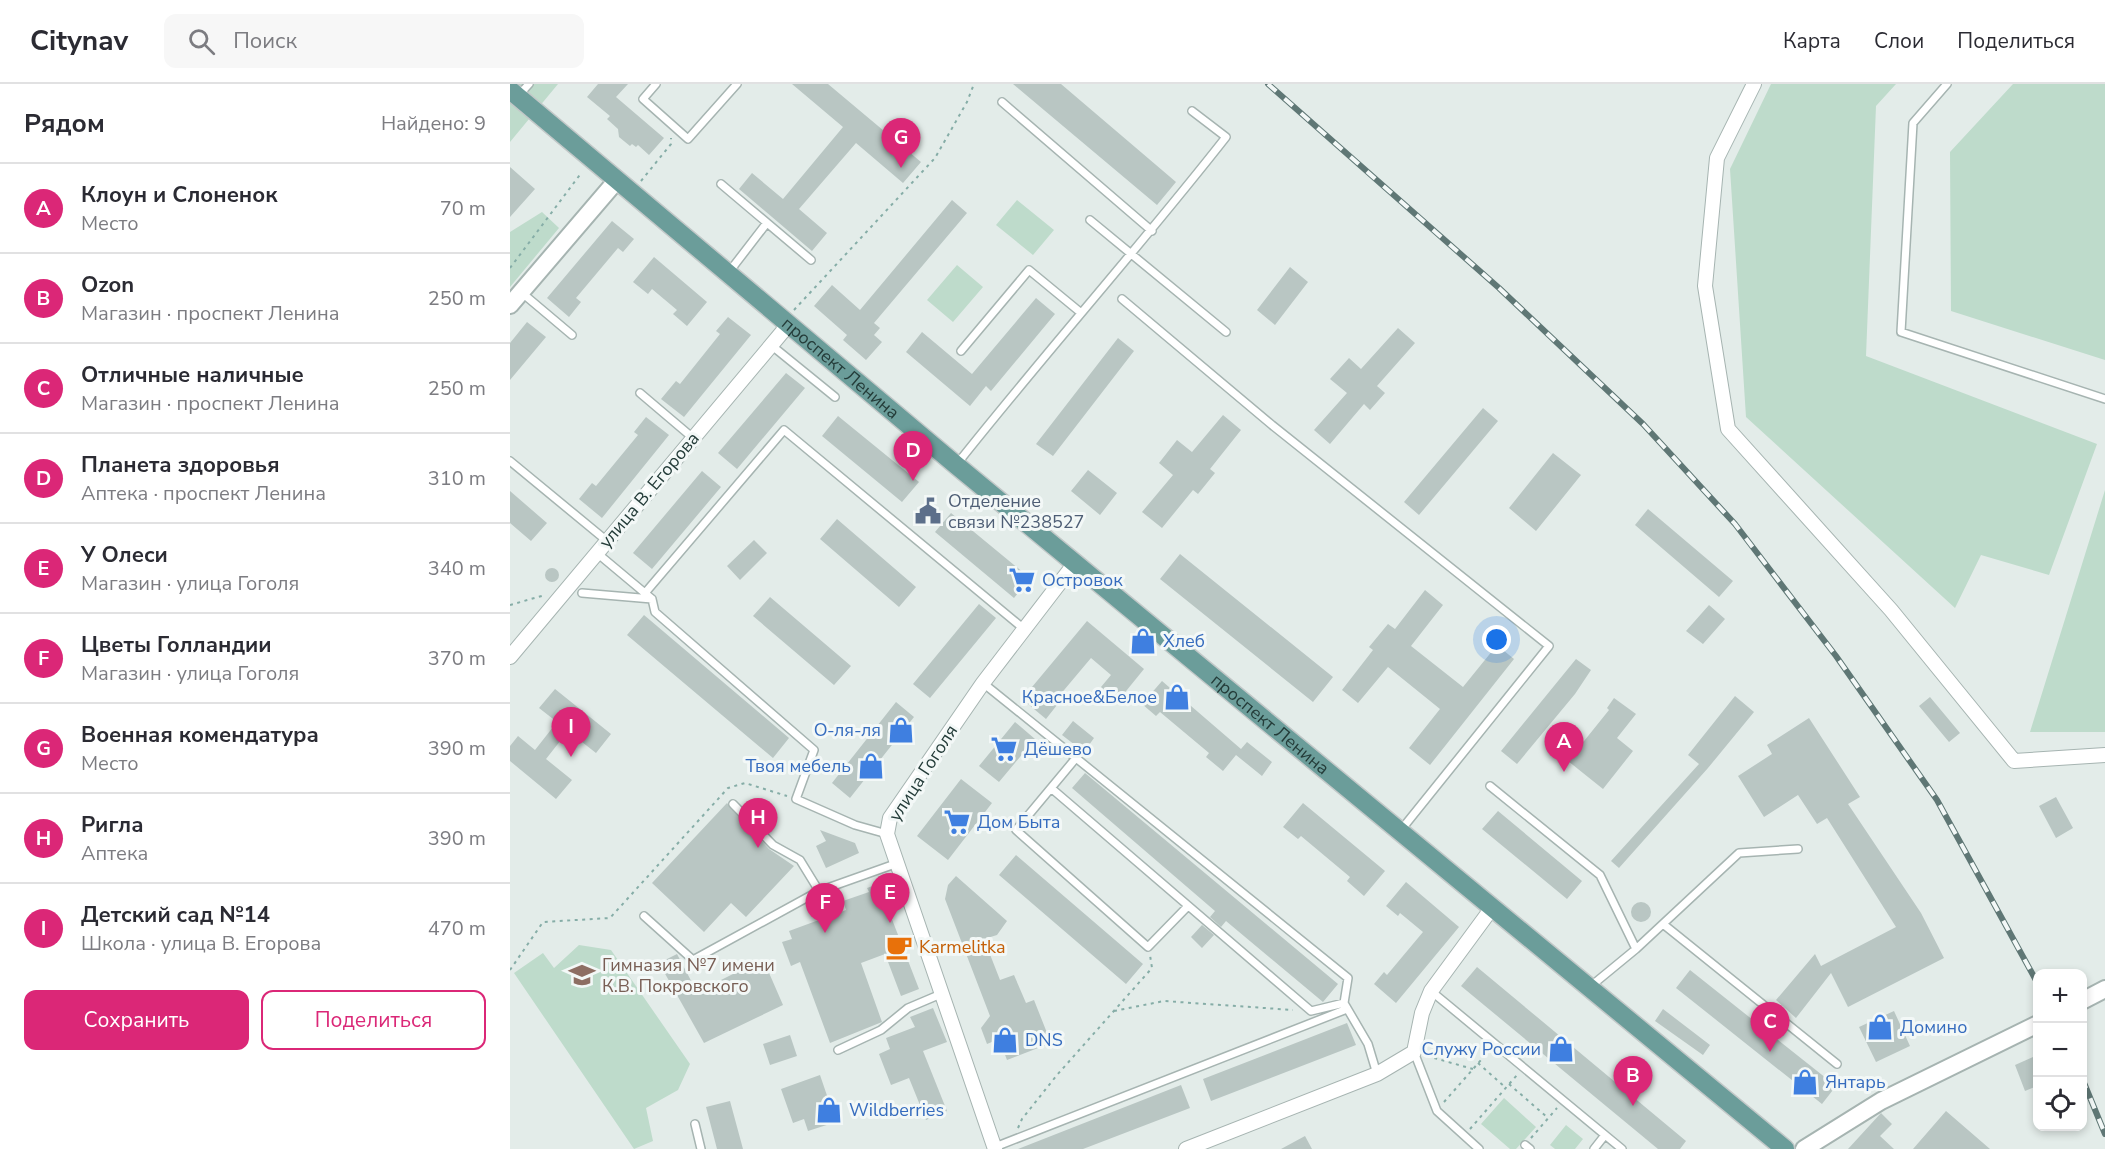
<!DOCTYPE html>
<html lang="ru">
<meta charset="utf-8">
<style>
:root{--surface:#fff;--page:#f7f7f7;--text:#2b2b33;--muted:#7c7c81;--line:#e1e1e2;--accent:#db2777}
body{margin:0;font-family:"Nunito Sans",sans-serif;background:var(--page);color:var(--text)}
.controls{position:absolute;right:18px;bottom:18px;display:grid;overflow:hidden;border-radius:12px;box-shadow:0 3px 9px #0003}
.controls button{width:54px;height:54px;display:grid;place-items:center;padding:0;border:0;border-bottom:2px solid var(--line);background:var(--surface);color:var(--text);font:30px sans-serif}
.you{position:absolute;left:987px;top:556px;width:21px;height:21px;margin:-15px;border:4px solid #fff;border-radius:50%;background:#1a73e8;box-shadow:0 0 0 9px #1a73e833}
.badge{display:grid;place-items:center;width:39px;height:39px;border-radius:50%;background:var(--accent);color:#fff;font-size:20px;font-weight:700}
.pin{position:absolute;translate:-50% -50px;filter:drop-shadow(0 2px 3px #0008)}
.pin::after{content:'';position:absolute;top:32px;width:21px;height:18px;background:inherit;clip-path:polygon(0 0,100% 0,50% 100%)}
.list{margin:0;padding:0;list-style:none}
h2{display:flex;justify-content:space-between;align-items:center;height:78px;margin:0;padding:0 24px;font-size:26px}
h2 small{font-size:20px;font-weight:400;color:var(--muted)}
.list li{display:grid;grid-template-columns:39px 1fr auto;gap:18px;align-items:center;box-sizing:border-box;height:90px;padding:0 24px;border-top:2px solid var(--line)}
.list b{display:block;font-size:22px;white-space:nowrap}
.list p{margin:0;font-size:20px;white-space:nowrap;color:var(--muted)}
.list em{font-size:20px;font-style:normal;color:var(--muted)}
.actions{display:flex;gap:12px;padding:18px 24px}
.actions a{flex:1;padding:14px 0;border:2px solid var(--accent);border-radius:12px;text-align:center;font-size:21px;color:var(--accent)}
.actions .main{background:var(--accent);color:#fff}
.icon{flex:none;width:33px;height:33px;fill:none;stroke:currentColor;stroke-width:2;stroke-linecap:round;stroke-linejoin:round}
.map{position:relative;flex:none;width:1595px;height:1065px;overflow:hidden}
header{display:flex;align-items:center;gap:36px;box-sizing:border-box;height:84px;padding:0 30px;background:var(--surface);border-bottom:2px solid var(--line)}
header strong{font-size:28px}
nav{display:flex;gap:33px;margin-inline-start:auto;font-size:21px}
.search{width:420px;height:54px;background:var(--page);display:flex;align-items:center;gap:15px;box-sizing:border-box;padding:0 21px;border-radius:12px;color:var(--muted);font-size:22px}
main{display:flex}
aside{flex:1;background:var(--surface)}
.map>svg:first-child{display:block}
</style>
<header>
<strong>Citynav</strong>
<div class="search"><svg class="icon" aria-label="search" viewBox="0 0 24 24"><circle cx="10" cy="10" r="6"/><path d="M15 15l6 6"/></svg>Поиск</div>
<nav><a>Карта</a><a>Слои</a><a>Поделиться</a></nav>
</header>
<main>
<aside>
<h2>Рядом<small>Найдено: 9</small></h2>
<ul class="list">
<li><span class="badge">A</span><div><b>Клоун и Слоненок</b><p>Место</p></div><em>70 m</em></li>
<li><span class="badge">B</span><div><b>Ozon</b><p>Магазин · проспект Ленина</p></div><em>250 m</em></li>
<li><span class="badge">C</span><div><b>Отличные наличные</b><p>Магазин · проспект Ленина</p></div><em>250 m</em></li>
<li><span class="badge">D</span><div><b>Планета здоровья</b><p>Аптека · проспект Ленина</p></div><em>310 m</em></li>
<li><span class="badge">E</span><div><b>У Олеси</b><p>Магазин · улица Гоголя</p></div><em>340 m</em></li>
<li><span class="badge">F</span><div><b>Цветы Голландии</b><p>Магазин · улица Гоголя</p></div><em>370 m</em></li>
<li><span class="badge">G</span><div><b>Военная комендатура</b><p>Место</p></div><em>390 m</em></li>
<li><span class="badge">H</span><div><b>Ригла</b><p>Аптека</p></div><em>390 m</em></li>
<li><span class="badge">I</span><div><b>Детский сад №14</b><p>Школа · улица В. Егорова</p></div><em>470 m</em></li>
</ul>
<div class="actions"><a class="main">Сохранить</a><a>Поделиться</a></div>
</aside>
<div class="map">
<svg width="1595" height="1065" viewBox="0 0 1595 1065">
<rect width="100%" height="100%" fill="#e3ece9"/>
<path fill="#bedbcb" d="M 0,0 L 48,0 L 0,58 Z
M 1261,0 L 1386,0 L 1366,22 L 1356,272 L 1587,360 L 1539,491 L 1471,471 L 1445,524 L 1236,333 L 1220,85 Z
M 1503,0 L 1595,0 L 1595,276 L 1441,227 L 1440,68 Z
M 507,116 L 544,146 L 523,171 L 486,141 Z
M 32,128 L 49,144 L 0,203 L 0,148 Z
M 447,181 L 473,203 L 443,238 L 417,216 Z
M 1595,406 L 1595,648 L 1520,648 Z
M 69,861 L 101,866 L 180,980 L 168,1006 L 136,1024 L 143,1057 L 124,1065 L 4,889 L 33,869 L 44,884 Z
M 994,1014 L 1026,1043 L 1006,1065 L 1000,1065 L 971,1040 Z
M 1056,1041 L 1073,1055 L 1065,1065 L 1045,1065 L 1040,1061 Z"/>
<path fill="#b9c6c3" d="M 88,0 L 118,0 L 106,13 L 154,54 L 139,71 L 128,61 L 126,63 L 122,60 L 120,62 L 109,53 L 108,45 L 97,35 L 100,32 L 77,13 Z
M 282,0 L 318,0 L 411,78 L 393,99 L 346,59 L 289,125 L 317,149 L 302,167 L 229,105 L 242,89 L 273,115 L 333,43 Z
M 503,0 L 551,0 L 666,98 L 647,121 Z
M 0,83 L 25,105 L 0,133 Z
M 442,116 L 457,129 L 364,239 L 370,244 L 364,251 L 372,258 L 356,276 L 333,256 L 337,251 L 304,222 L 322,201 L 350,226 Z
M 102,137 L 124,155 L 113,168 L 108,164 L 66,214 L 71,218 L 59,233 L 37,214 Z
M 144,173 L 197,218 L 177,242 L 163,230 L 167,226 L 142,205 L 138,210 L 123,198 Z
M 780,183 L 798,198 L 765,241 L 747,226 Z
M 526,214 L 545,230 L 481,307 L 476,302 L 460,322 L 396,268 L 412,248 L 462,290 Z
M 218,233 L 241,251 L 174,333 L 151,315 L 166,297 L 170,300 L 210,250 L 206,247 Z
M 17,238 L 36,253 L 0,296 L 0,259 Z
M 888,244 L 905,259 L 867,302 L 875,309 L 860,326 L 854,320 L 820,360 L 804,346 L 837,309 L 820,295 L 839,274 L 851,285 Z
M 608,254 L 624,267 L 543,372 L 526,360 Z
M 276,289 L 295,304 L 227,385 L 208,369 Z
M 973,324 L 988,337 L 909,431 L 894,418 Z
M 713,331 L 731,346 L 700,385 L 705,389 L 688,410 L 683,406 L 652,444 L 632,428 L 663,391 L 649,379 L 667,356 L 682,368 Z
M 328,332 L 409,398 L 392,418 L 312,352 Z
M 136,333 L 159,351 L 92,434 L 69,415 L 82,399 L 86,402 L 128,351 L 124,348 Z
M 1043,369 L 1071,391 L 1026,447 L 999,424 Z
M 578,386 L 607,409 L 590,431 L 561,407 Z
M 192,387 L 211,403 L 142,485 L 123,469 Z
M 0,407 L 37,439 L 21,457 L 0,439 Z
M 1138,425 L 1223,497 L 1209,513 L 1125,441 Z
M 441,429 L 520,494 L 504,514 L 425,448 Z
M 327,435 L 406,503 L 389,523 L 310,455 Z
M 244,456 L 257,469 L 230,496 L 217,482 Z
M 670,470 L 823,593 L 803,618 L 650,495 Z
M35 491a7 7 0 1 1 14 0a7 7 0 1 1-14 0Z
M 915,506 L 933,521 L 901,562 L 953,603 L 987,561 L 1004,575 L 920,681 L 899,664 L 930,625 L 878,583 L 848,619 L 832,606 L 863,566 L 859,563 L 878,540 L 885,545 Z
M 260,513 L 341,582 L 324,601 L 243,532 Z
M 469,520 L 486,534 L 420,614 L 403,600 Z
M 1199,521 L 1215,535 L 1193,560 L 1176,547 Z
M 134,531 L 279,654 L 263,674 L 117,551 Z
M 577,537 L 634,585 L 608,617 L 591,603 L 601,591 L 581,574 L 544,618 L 547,621 L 536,635 L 512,615 Z
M 1066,575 L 1081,586 L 1065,610 L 1007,680 L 991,667 Z
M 652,597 L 731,665 L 737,658 L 762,678 L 752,692 L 726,671 L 713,687 L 696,673 L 699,669 L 650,628 L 646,632 L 632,620 Z
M 45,605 L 101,650 L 86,669 L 58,647 L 36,675 L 62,696 L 46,715 L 0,677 L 0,662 L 8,652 L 25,666 L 47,638 L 29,624 Z
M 1225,612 L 1244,628 L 1198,684 L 1109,784 L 1101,777 L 1189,680 L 1178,671 Z
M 1420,613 L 1450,649 L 1439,658 L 1409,622 Z
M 1104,614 L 1126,630 L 1107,654 L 1123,667 L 1093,705 L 1058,677 L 1099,626 L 1097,624 Z
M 386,618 L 404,633 L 340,714 L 322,699 Z
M 1299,634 L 1350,713 L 1338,720 L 1411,829 L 1434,874 L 1338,923 L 1321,889 L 1286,934 L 1266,916 L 1305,870 L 1311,882 L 1386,843 L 1317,734 L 1307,740 L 1288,711 L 1254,733 L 1228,692 L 1262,670 L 1257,661 Z
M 563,637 L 584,654 L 574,668 L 552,651 Z
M 505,638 L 525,655 L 489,698 L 469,682 Z
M 575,689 L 828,900 L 813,918 L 716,837 L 711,843 L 700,833 L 705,827 L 562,704 Z
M 451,695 L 482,719 L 438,776 L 407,752 Z
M 1546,713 L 1563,744 L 1546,754 L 1529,722 Z
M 217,719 L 259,765 L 284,782 L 236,833 L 221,819 L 194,848 L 142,799 Z
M 793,719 L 875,787 L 854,812 L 837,797 L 840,793 L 791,752 L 788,755 L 773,743 Z
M 988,727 L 1072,797 L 1057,815 L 972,745 Z
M 310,746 L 345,759 L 349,769 L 316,784 L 306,762 L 316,757 Z
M 506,771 L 633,880 L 616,900 L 489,791 Z
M 446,792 L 497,837 L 487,851 L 474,855 L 490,896 L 504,891 L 516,919 L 524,916 L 541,959 L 497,976 L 489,955 L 477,960 L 471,944 L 480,932 L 435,815 L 438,801 Z
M 896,798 L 949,843 L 886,919 L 864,900 L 874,888 L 877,891 L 913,848 L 890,829 L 888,832 L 876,822 Z
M 371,799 L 381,824 L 378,825 L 409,905 L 391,912 L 375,870 L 351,879 L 372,938 L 320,959 L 290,878 L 281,882 L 272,858 L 282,855 L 279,847 L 336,826 L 333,817 L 359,808 L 357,804 Z
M1121 828a10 10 0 1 1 20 0a10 10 0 1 1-20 0Z
M 692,841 L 704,851 L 692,864 L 681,853 Z
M 167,870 L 187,908 L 253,875 L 273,921 L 194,959 L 149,879 Z
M 967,883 L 1176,1057 L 1170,1065 L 1148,1065 L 951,902 Z
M 1180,886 L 1326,1002 L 1312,1020 L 1166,904 Z
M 423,924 L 437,958 L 413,967 L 437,1027 L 416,1036 L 399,994 L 381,1001 L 369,970 L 380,965 L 376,954 L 405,943 L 400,933 Z
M 1153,925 L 1200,961 L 1193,971 L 1145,937 Z
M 1384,927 L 1400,962 L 1366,978 L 1349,943 Z
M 837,939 L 846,961 L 701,1017 L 693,995 Z
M 280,951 L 287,972 L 260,981 L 253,960 Z
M 1523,973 L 1527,983 L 1527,1002 L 1515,1007 L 1505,981 Z
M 310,991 L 326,1038 L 298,1047 L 294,1035 L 283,1039 L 271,1005 Z
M 671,1001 L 680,1024 L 573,1065 L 508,1065 Z
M 220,1017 L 233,1065 L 207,1065 L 196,1023 Z
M 1436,1027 L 1480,1065 L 1403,1065 Z
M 1371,1029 L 1382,1040 L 1370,1052 L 1384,1065 L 1338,1065 Z
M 795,1052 L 802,1065 L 771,1065 Z"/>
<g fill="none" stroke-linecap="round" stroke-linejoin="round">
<g stroke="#a6b4b1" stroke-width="10">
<path id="service" d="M 146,0 L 133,15 L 178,55 L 227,0
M 1437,0 L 1403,39 L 1391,248 L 1595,315
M 9,11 L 19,0
M 492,18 L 642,147
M 211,100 L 301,176
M 580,136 L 716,248
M 219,188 L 256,140
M 11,208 L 62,251
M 612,215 L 762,341 L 1039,562 L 891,746
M 261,261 L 325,313
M 451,267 L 519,186 L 570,228
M 130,309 L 183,354
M 0,377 L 97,457
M 447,380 C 535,269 629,164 716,53 L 682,27
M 87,469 L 142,515 L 145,528 L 304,666 L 286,715 L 345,741 L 377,750
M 72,509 L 142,515
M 135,509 L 274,346 L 514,545
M 473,599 L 566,674 L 541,704 L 801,927 L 834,919
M 566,674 L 838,894 L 834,919 L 858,960 L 867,990
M 980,702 L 1090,791 L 1126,865
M 541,704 L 506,746 L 638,863 L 678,822
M 223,720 L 263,761 L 290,776 L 309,807 L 385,780
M 134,832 L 183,876 L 309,807
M 1153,840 L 1327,980
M 1081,902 L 1126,865 L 1229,769 L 1288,765
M 921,907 L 1112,1065
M 328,966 L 371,946 L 398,924 L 431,910
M 904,968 L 927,1027 L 969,1065
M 185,1040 L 191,1065
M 1015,1061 L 1020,1065
M 485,1063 L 837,925
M 1084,1065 L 1095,1051"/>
</g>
<g stroke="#a6b4b1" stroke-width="16">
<path id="minor" d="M 1244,0 L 1207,74 L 1195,202 L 1218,345 L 1381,526 L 1504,677 L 1595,671
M 0,573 L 279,240
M 485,1065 L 377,750 L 380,734 L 473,599 L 565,479
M 676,1065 L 867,990 L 904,968 L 912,929 L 921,907 L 982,824"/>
</g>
<g stroke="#a6b4b1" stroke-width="20">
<path id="tertiary" d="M 0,221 L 107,96
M 1572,917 L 1595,905
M 1294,1065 L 1371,1017 L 1528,940"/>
</g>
<g stroke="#c2c8c8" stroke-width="21">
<g id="primary">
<path id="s1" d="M 0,6 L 446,381 L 1275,1065"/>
</g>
</g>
<path stroke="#86ada7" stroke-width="2" stroke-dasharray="3 4.5" stroke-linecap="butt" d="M 131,97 L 161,60 L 161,54
M 0,184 L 72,88
M 284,226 L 425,74 L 457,18 L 464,0
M 0,521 L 35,511
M 0,886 L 33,838 L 100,834 L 218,704 L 235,699 L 277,712
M 604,927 L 654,917 L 783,926
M 917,972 L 963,985
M 968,979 L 995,1003
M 999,1000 L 1038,1034
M 934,1018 L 978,968
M 508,1044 L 512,1035 L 547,991 L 642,884 L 640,871
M 960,1045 L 1007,991
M 1021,1054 L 1047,1024"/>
<use href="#service" stroke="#fff" stroke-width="7"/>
<use href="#minor" stroke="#fff" stroke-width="14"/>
<use href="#tertiary" stroke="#fff" stroke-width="16"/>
<use href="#primary" stroke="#6b9d9a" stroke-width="18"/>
<g stroke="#5f7775" stroke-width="6">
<path id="rail" d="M 758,0 L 989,204 L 1133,340 L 1225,440 L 1326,572 L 1427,716 L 1528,900
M 1572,994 L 1595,1050"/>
</g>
<use href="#rail" stroke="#f3f8f7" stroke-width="4" stroke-dasharray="11" stroke-linecap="butt"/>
</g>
<defs>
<g id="civic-bare" transform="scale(2.07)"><path d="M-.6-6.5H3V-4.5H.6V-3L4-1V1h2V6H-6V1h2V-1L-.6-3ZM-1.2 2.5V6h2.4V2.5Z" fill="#5c6f8a" stroke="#f3f8f7" stroke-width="2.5" paint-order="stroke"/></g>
<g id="supermarket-bare" transform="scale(2.07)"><path d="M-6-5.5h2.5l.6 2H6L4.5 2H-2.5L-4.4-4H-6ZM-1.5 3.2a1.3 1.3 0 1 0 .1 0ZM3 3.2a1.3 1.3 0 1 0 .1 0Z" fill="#3f7fe0" stroke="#f3f8f7" stroke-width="2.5" paint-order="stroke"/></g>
<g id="shop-bare" transform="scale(2.07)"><path d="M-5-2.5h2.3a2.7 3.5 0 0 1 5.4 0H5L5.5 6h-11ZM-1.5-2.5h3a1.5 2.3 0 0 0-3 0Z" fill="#3f7fe0" stroke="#f3f8f7" stroke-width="2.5" paint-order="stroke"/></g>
<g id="cafe-bare" transform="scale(2.07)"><path d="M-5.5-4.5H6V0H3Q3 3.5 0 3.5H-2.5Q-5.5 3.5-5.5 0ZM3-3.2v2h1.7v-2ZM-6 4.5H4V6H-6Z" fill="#e8710a" stroke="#f3f8f7" stroke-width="2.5" paint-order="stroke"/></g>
<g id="school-bare" transform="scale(2.07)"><path d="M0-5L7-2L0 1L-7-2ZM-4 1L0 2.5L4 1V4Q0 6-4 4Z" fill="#8d6e63" stroke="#f3f8f7" stroke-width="2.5" paint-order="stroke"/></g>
</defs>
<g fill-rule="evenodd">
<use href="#civic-bare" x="418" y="427"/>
<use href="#supermarket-bare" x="512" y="496"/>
<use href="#shop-bare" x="633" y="557"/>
<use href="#shop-bare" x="667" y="613"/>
<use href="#shop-bare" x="391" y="646"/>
<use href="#supermarket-bare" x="494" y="665"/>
<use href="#shop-bare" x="361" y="682"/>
<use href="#supermarket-bare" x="447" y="738"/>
<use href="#cafe-bare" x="389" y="863"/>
<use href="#school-bare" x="72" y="891"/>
<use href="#shop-bare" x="1370" y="943"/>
<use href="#shop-bare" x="495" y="956"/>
<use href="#shop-bare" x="1051" y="965"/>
<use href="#shop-bare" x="1295" y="998"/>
<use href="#shop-bare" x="319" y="1026"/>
</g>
<g text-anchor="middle" stroke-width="6" stroke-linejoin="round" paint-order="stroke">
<g font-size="18" fill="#243c39" stroke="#f3f8f7">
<text dy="6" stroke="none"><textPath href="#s1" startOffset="432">проспект Ленина</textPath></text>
<text transform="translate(139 406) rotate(-50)" y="6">улица В. Егорова</text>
<text dy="6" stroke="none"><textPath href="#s1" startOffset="990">проспект Ленина</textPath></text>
<text transform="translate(413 689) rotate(-57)" y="6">улица Гоголя</text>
</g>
<g font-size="18" fill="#4e5e75" stroke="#f3f8f7" text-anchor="start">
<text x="438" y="423">Отделение<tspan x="438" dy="21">связи №238527</tspan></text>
</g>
<g font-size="18" fill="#366cbe" stroke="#f3f8f7" text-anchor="start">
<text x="532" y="502">Островок</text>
<text x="653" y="563">Хлеб</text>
<text x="647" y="619" text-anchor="end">Красное&amp;Белое</text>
<text x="371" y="652" text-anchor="end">О-ля-ля</text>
<text x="514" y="671">Дёшево</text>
<text x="341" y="688" text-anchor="end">Твоя мебель</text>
<text x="467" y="744">Дом Быта</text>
<text x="1390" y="949">Домино</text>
<text x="515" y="962">DNS</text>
<text x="1031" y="971" text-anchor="end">Служу России</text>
<text x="1315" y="1004">Янтарь</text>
<text x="339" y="1032">Wildberries</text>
</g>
<g font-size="18" fill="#c56008" stroke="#f3f8f7" text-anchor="start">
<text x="409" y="869">Karmelitka</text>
</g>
<g font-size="18" fill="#785e54" stroke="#f3f8f7" text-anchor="start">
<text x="92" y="887">Гимназия №7 имени<tspan x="92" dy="21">К.В. Покровского</tspan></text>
</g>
</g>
</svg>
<div class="controls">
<button>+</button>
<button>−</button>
<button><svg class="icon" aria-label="locate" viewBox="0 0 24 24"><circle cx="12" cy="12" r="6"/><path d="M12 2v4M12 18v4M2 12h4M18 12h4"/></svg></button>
</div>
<div class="you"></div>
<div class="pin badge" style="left:1054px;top:688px">A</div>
<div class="pin badge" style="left:1123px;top:1022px">B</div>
<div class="pin badge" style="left:1260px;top:968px">C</div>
<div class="pin badge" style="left:403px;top:397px">D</div>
<div class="pin badge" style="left:380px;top:839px">E</div>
<div class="pin badge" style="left:315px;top:849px">F</div>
<div class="pin badge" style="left:391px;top:84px">G</div>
<div class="pin badge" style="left:248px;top:764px">H</div>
<div class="pin badge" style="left:61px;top:673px">I</div>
</div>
</main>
